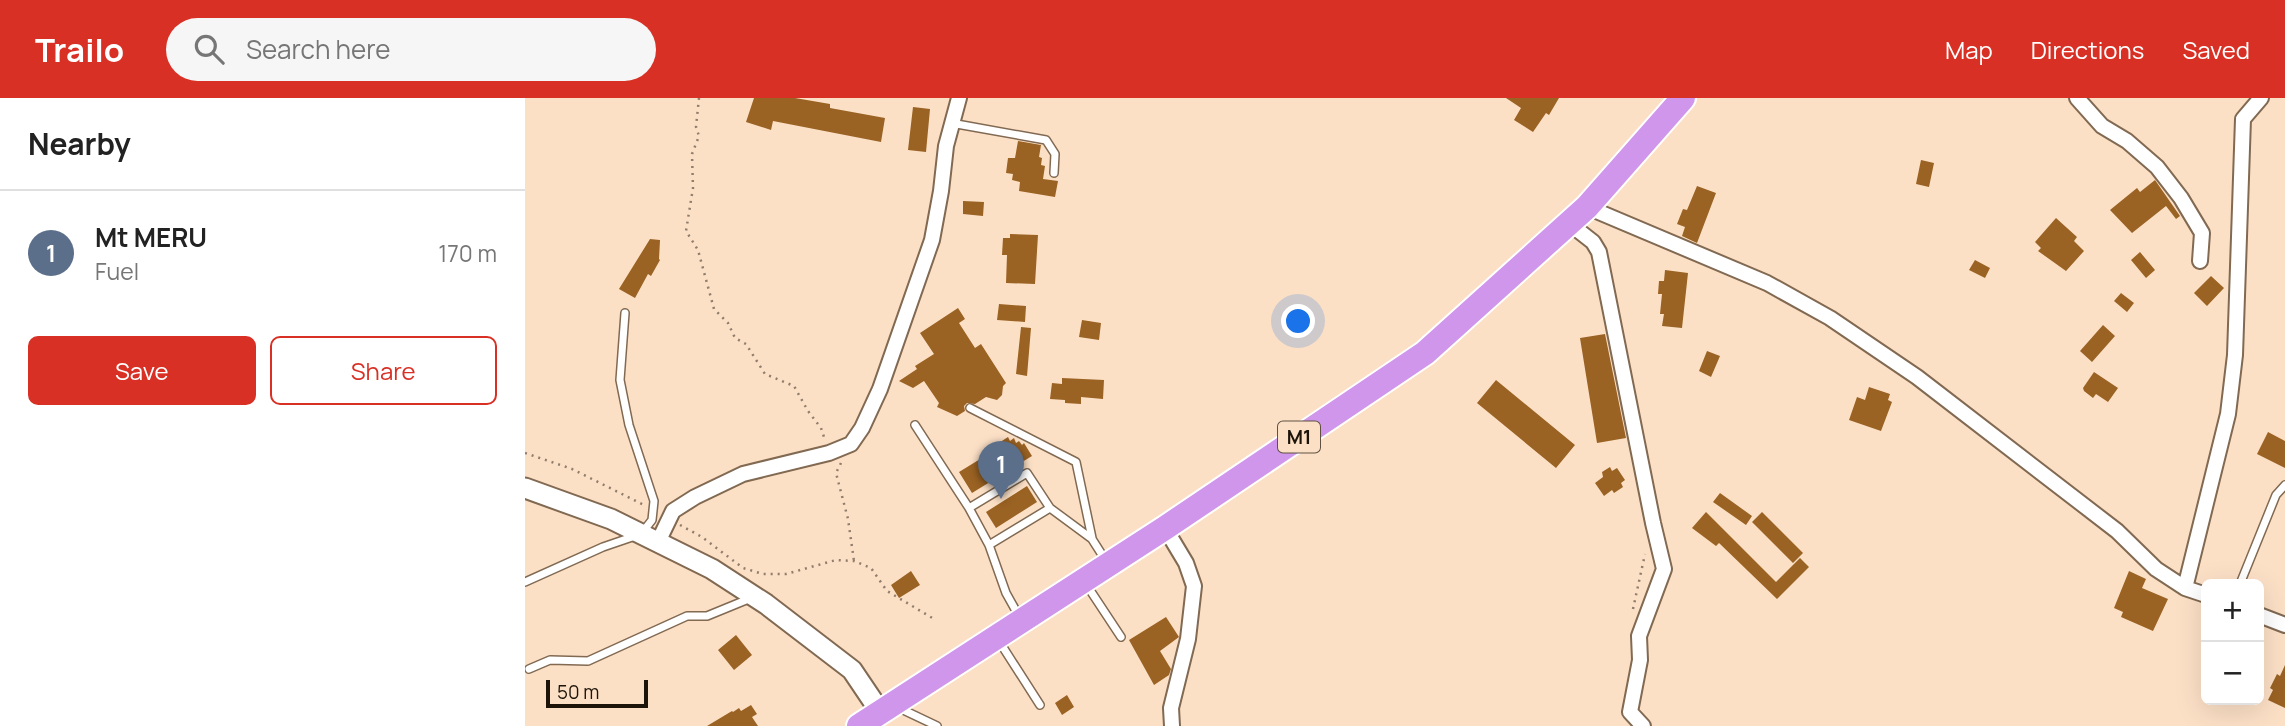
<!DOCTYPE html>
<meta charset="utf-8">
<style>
:root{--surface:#fff;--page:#f6f6f6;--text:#222;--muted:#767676;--line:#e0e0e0;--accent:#d93025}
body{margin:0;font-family:Manrope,sans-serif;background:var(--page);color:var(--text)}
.controls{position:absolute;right:21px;bottom:21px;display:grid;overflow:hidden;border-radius:10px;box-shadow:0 7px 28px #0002}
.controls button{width:63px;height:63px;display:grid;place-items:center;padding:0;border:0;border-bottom:2px solid var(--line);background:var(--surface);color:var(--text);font:35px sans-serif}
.scale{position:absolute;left:21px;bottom:18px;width:102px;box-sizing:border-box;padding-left:7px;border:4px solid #1c1309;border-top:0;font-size:19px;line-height:24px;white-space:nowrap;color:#1c1309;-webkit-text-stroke:5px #fce0c6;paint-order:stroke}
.you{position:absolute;left:774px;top:224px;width:24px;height:24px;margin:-18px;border:5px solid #fff;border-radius:50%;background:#1a73e8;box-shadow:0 0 0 10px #1a73e833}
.badge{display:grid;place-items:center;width:46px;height:46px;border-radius:50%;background:var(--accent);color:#fff;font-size:23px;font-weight:700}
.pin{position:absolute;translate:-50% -58px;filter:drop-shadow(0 2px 4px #0008)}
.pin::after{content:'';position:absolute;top:37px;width:24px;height:21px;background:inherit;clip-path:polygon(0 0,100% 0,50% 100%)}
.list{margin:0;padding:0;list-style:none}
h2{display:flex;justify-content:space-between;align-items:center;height:91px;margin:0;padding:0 28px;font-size:30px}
h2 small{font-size:23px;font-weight:400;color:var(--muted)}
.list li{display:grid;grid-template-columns:46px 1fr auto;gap:21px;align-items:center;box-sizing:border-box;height:126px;padding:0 28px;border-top:2px solid var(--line)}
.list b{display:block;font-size:26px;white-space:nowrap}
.list p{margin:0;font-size:23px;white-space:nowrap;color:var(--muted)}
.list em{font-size:23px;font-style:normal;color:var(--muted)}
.actions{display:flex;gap:14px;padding:21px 28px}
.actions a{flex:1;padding:16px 0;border:2px solid var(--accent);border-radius:10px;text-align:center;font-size:24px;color:var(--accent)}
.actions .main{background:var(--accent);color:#fff}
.icon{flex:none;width:38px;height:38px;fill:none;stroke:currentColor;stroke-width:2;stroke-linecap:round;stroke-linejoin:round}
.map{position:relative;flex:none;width:1760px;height:628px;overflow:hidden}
header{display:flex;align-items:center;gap:42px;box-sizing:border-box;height:98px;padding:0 35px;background:var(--accent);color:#fff}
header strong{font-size:33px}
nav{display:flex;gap:38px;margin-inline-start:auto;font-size:24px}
.search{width:490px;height:63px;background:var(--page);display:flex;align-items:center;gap:18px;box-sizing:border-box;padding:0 24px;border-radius:38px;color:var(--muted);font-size:26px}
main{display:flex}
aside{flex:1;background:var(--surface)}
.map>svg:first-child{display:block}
</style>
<header>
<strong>Trailo</strong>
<div class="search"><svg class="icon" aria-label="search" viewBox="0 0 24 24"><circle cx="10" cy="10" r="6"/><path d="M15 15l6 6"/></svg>Search here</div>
<nav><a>Map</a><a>Directions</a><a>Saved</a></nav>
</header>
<main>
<aside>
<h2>Nearby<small></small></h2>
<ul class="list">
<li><span class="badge" style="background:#5c6f8a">1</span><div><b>Mt MERU</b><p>Fuel</p></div><em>170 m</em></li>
</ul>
<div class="actions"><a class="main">Save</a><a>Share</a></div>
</aside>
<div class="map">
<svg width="1760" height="628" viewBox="0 0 1760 628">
<rect width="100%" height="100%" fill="#fce0c6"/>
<path fill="#9a6223" d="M 229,0 L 270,0 L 305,6 L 305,10 L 360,20 L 356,44 L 248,23 L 246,32 L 221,24 Z
M 981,0 L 1034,0 L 1024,17 L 1021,15 L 1008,34 L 989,22 L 996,10 Z
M 388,9 L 405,11 L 401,54 L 383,52 Z
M 493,43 L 516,47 L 514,59 L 517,60 L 516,67 L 520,68 L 518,81 L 533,83 L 530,99 L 494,93 L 495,84 L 487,82 L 488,76 L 481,75 L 483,60 L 490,60 Z
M 1396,62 L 1409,65 L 1404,89 L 1391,86 Z
M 1630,82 L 1655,118 L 1651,121 L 1641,108 L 1607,135 L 1585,112 L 1612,90 L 1615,94 Z
M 1172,88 L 1191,95 L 1172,145 L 1157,138 L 1160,129 L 1152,126 L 1158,111 L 1162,112 Z
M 438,103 L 459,104 L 458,118 L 438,116 Z
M 1531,120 L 1552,139 L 1549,143 L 1559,153 L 1541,173 L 1513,153 L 1516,150 L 1510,144 Z
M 485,136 L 513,137 L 510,186 L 481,185 L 482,157 L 477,157 L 478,140 L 485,140 Z
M 125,141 L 135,142 L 134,161 L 135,162 L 126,178 L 123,176 L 110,200 L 94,191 Z
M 1615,154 L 1630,172 L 1621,180 L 1606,162 Z
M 1450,162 L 1465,170 L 1460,180 L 1444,172 Z
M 1140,172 L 1163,175 L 1157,230 L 1137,228 L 1139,216 L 1135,216 L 1137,196 L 1133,196 L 1134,183 L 1139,183 Z
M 1686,178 L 1699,190 L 1682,208 L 1669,195 Z
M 1596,195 L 1609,205 L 1602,214 L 1589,203 Z
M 474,206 L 501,208 L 500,224 L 472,222 Z
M 433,210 L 440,221 L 434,225 L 450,250 L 456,246 L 481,285 L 478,288 L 477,297 L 472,302 L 461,299 L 450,306 L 442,305 L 439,308 L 440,313 L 432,318 L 412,309 L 414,305 L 399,283 L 388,290 L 374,283 L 392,271 L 390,268 L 409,256 L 395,235 Z
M 557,222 L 576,225 L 574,242 L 554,239 Z
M 1578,227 L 1590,238 L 1567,264 L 1555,253 Z
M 496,229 L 506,230 L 502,278 L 491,276 Z
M 1080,236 L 1101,340 L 1072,345 L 1055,240 Z
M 1182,253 L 1195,258 L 1186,279 L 1174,273 Z
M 1569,274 L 1593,290 L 1583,304 L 1571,296 L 1568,300 L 1559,293 L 1558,290 Z
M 537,280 L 579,282 L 578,301 L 556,299 L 556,306 L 540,305 L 540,302 L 525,301 L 527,285 L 537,286 Z
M 971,282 L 1050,347 L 1031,370 L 952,305 Z
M 1344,289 L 1365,296 L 1363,302 L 1367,304 L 1356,333 L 1324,322 L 1332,299 L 1340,302 Z
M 1743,334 L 1760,343 L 1760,370 L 1732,356 Z
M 483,339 L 485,343 L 489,340 L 491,345 L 494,343 L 497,347 L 499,345 L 507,358 L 447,395 L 434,374 L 465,355 L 463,352 Z
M 1085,369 L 1087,373 L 1092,370 L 1100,382 L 1096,385 L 1098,389 L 1089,395 L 1087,392 L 1079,398 L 1070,385 L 1078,379 L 1077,374 Z
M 502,388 L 512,404 L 471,430 L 461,414 Z
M 1195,395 L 1227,418 L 1221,427 L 1188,404 Z
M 1181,414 L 1251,484 L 1275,460 L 1284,469 L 1252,501 L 1194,445 L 1191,448 L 1167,430 Z
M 1237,414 L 1278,455 L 1268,465 L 1227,424 Z
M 386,473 L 395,487 L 374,500 L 366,487 Z
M 1604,473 L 1621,481 L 1617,490 L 1643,501 L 1628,533 L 1596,519 L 1598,514 L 1589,510 Z
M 641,519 L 654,539 L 635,553 L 646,571 L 644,577 L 629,587 L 604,542 Z
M 211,537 L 227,557 L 209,572 L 193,552 Z
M 1760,567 L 1760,610 L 1743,602 L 1748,592 L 1745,590 L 1752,576 L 1755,578 Z
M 542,597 L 549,609 L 537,617 L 530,605 Z
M 226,607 L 232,616 L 227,619 L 233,628 L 182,628 L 207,613 L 208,614 L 214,610 L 216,613 Z"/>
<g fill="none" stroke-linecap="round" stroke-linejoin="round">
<g stroke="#816952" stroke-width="10">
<path id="service" d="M 426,25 L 521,42 L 530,56 L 529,75
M 445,310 L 551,364 L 567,440
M 390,327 L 444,410
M 464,447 L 444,410 L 502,375 L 525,410
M 0,484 L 78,449 L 116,436 L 127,422 L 129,403 L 104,327 L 95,282 L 100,215
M 561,486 L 596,539
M 1715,486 L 1751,397 L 1760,387
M 495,520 L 481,495 L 464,447 L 525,410 L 567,441 L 581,463
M 474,543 L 515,607
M 4,571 L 25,562 L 63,563 L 162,518 L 182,518 L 226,500
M 372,609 L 412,628"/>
</g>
<g stroke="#816952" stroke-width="18">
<path id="minor" d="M 1552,0 L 1577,28 L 1602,43 L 1632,69 L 1656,100 L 1677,135 L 1675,163
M 1062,109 L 1242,185 L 1305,220 L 1392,279 L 1592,433 L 1631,471 L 1660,490 L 1681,497
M 1045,126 L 1068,144 L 1074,154 L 1128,425 L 1139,471 L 1114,538 L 1115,562 L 1105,614 L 1118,628
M 640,430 L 661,465 L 669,488 L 663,541 L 646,610 L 647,628
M 134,442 L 148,413 L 170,399 L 218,376 L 304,355 L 326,346 L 337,330 L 355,291 L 407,142 L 416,93 L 421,48 L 434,0
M 1660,490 L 1703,316 L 1710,257 L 1718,21 L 1736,0
M 1734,517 L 1760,527"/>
</g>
<g stroke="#816952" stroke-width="23">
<path id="tertiary" d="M 0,390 L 86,421 L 187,471 L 241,506 L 327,572 L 356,615"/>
</g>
<g stroke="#fff" stroke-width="28">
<path id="trunk" d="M 334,628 L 640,430 L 900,255 L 1062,109 L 1158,0"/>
</g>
<path stroke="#907d6b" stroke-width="2.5" stroke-dasharray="2 5" stroke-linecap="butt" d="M 174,0 L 171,29 L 174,38 L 167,56 L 168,90 L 161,133 L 173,152 L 189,211 L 203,225 L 210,240 L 221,246 L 240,276 L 269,288 L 283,313 L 296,330 L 300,342
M 0,355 L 47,371 L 119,407
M 316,365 L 311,375 L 323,421 L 329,463
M 155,427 L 177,439 L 218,470 L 238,476 L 261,476 L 311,462 L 329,463 L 346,470 L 362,493 L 409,521
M 1108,511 L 1120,456"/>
<use href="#service" stroke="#fff" stroke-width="7"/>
<use href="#minor" stroke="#fff" stroke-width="14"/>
<use href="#tertiary" stroke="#fff" stroke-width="19"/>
<use href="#trunk" stroke="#d096eb" stroke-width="24"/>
</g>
<g text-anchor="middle" stroke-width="7" stroke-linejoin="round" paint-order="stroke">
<rect fill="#fce0c6" stroke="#5f5042" stroke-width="2" x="753" y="323.5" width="42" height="31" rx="5"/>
<g font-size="19" font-weight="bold" fill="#1c1309">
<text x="774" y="346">M1</text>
</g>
</g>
</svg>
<div class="controls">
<button>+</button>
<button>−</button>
</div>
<div class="scale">50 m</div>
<div class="you"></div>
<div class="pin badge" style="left:476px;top:401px;background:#5c6f8a">1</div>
</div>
</main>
